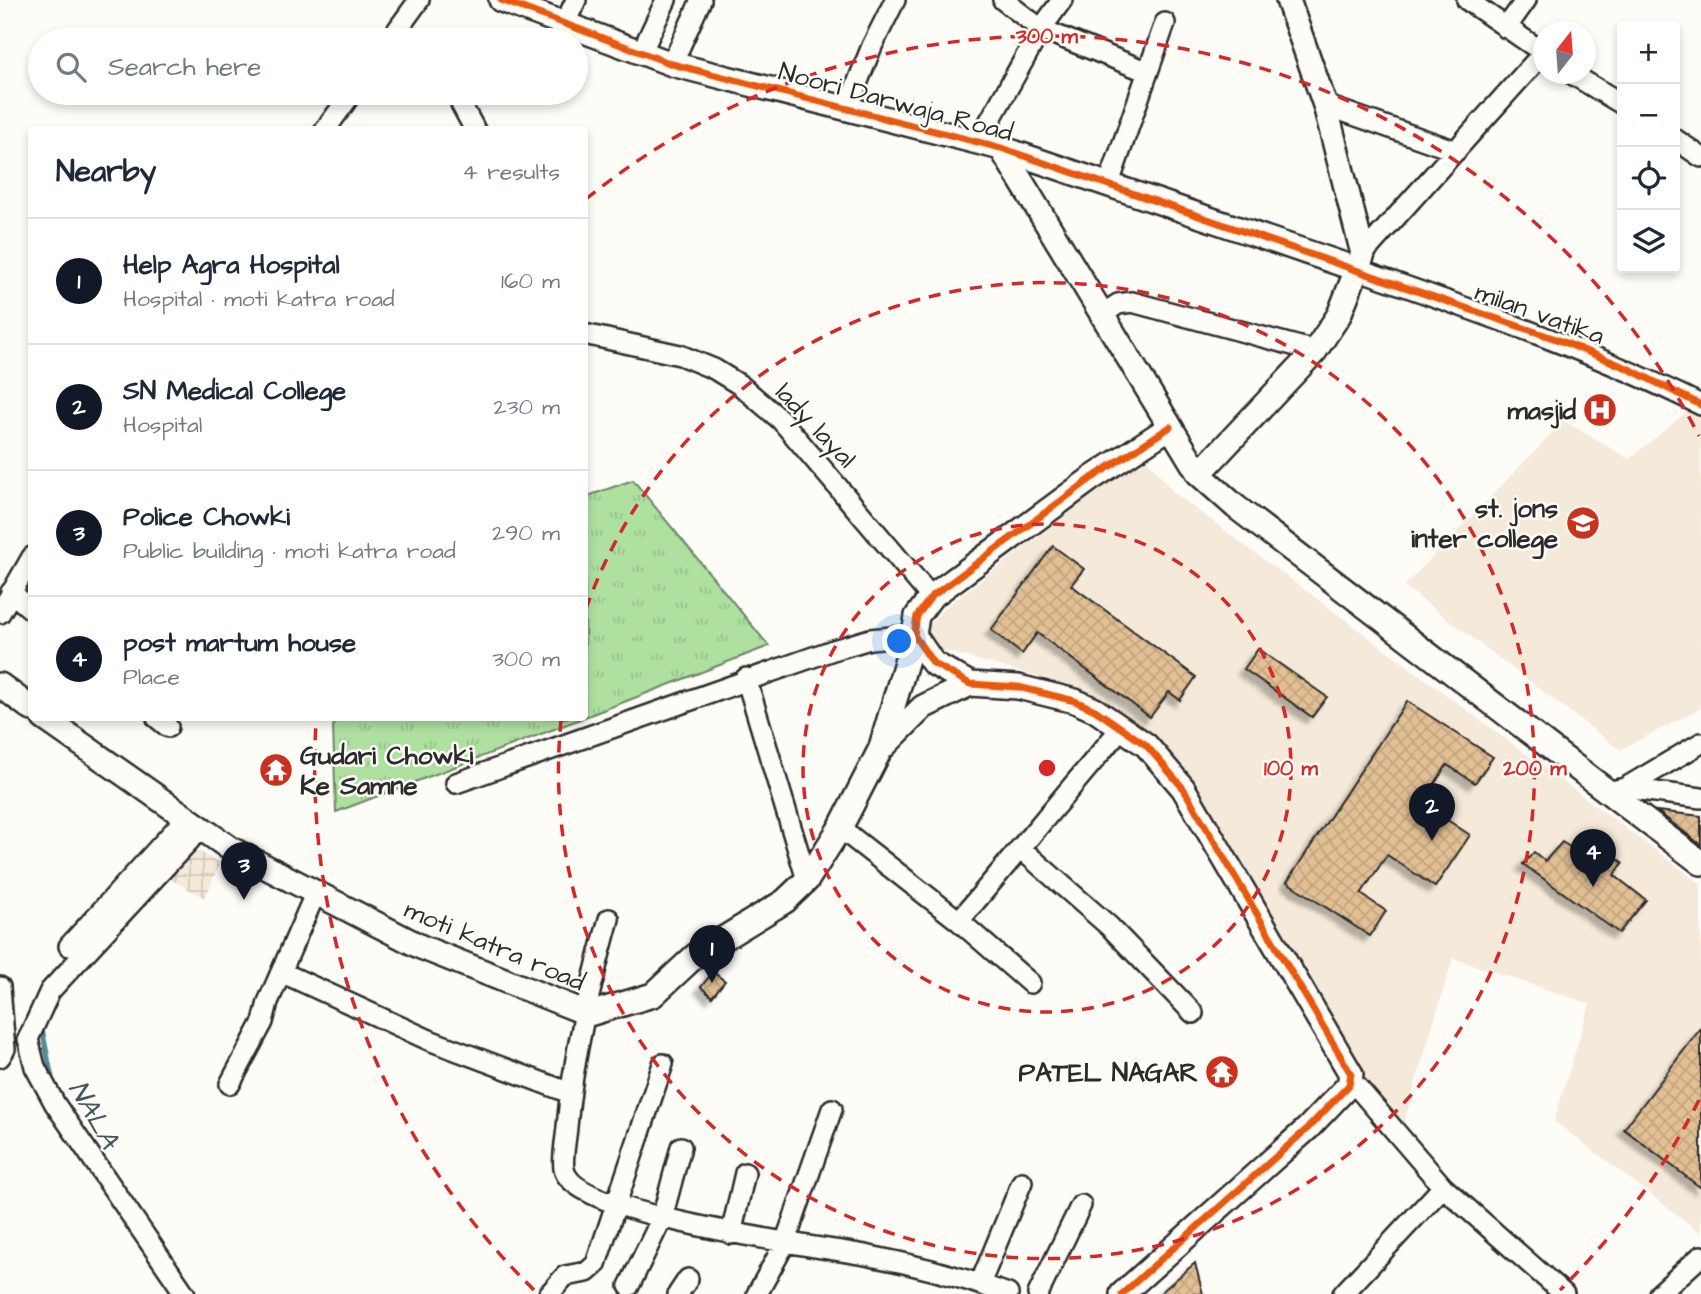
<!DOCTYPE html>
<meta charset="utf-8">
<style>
:root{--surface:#fff;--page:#f6f6f7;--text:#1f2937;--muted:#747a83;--line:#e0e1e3;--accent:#111827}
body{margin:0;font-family:"Architects Daughter",sans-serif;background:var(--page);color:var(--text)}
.controls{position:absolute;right:21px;top:21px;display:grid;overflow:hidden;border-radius:7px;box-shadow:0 4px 10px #0003}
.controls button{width:63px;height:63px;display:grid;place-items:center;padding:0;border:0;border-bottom:2px solid var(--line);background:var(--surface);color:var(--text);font:35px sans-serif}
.compass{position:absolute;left:1533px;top:21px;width:63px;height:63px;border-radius:50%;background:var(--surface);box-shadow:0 4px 10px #0003;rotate:17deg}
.you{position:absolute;left:900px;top:642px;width:24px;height:24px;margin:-18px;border:5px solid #fff;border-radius:50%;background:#1a73e8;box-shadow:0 0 0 10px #1a73e833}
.badge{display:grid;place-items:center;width:46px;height:46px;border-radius:50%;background:var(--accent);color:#fff;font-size:23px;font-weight:700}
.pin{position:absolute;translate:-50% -58px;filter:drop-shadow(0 2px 4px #0008)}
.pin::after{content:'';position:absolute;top:37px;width:24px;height:21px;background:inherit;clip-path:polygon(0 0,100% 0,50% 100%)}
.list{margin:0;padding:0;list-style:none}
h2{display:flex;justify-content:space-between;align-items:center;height:91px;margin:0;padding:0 28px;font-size:30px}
h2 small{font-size:23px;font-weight:400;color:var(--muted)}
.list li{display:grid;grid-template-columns:46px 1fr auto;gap:21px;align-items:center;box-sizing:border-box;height:126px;padding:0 28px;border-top:2px solid var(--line)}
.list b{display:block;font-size:26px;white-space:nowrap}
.list p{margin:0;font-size:23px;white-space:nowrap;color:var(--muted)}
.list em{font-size:23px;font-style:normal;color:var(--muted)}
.icon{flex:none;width:38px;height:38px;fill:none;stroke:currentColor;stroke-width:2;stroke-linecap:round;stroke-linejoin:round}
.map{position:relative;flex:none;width:1701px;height:1294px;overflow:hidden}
.search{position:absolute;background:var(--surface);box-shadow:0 4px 10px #0003;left:28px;top:28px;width:560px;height:77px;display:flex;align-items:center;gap:18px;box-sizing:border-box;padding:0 24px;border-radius:38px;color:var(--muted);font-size:26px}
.panel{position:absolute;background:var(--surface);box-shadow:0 4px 10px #0003;left:28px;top:126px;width:560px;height:595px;border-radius:7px}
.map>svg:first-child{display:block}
</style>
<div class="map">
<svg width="1701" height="1294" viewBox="0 0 1701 1294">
<defs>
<pattern id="industrial-grid" width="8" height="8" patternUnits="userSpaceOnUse" patternTransform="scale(1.75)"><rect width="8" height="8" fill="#f5ead9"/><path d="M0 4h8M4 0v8" fill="none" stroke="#d2c9ba"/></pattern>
<pattern id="park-tufts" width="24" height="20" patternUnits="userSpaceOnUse" patternTransform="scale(1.75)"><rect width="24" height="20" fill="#aee0a0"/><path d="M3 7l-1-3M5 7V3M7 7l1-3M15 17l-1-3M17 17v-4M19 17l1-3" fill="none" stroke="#96c08a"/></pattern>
<pattern id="building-cross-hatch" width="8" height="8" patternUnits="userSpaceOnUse" patternTransform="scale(1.75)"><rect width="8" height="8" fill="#e2c094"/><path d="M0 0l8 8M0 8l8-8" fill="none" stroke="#c2a580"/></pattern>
<filter id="shadow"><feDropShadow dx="-6" dy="6" stdDeviation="2" flood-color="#0004"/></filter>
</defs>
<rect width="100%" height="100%" fill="#fdfcf7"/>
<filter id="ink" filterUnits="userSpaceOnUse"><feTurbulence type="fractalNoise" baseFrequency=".0143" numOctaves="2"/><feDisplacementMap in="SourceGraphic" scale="14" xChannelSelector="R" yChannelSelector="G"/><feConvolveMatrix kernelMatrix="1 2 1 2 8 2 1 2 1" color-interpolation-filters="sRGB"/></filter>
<g filter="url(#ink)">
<path fill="#f5ead9" d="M 1689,410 L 1701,416 L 1701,708 L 1620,750 L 1404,586 L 1564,421 L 1629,459 Z
M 1144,455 L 1173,492 L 1701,884 L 1701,1233 L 1554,1121 L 1590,1004 L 1453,958 L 1400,1135 L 1367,1096 L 1146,735 L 1058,682 L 937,649 L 925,630 L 942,610 Z"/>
<path fill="url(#industrial-grid)" d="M 187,845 L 220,863 L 205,898 L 166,877 Z"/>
<path fill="url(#park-tufts)" stroke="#6c8666" stroke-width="2" d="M 633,480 L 769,646 L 585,717 L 585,497 Z
M 336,718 L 583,718 L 336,812 L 333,727 Z"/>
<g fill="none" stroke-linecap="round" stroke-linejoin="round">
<path stroke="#598892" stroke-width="5" d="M 41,1024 L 53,1083"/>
</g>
<path fill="url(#building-cross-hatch)" stroke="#2b2b2b" stroke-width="2" filter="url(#shadow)" d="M 1053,546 L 1084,569 L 1071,585 L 1196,677 L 1180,700 L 1169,692 L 1150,717 L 1037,633 L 1022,654 L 991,630 Z
M 1258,649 L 1327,697 L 1312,717 L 1244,669 Z
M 1407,701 L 1493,757 L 1475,783 L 1447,765 L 1422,803 L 1470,835 L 1435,887 L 1387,855 L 1361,894 L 1386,911 L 1370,936 L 1287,882 Z
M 1657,811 L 1701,816 L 1701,845 Z
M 1562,842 L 1592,861 L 1602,847 L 1623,863 L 1614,875 L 1646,900 L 1619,933 L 1523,864 L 1534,852 L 1545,861 Z
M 713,972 L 725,981 L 712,997 L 701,987 Z
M 1701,1028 L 1701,1188 L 1624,1129 Z
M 1195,1263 L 1203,1294 L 1159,1294 Z"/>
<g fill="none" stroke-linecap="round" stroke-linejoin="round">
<g stroke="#2b2b2b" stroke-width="24">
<path id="minor" d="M 1003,0 L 1041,29 L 1148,72
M 1467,0 L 1544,53
M 565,23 L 576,0
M 1506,28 L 1526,0
M 390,40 L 419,0
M 641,53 L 666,0
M 672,64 L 701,0
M 1572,74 L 1622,104
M 461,104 L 475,130
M 1325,105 L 1456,151
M 847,109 L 872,46 L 895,0
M 325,130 L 352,93
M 1675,139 L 1701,157
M 978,142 L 1041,29 L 1062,0
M 1108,186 L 1165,23
M 1363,254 L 1543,53
M 1359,270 C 1476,311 1590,350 1701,405
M 1101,315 L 1118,304 L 1132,302 L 1315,351
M 584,334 L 680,355 L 714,369 L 740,385 L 781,420 L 931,597
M 11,592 L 32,610
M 0,613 L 32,557
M 746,678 L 807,880
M 157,718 L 168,727
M 456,783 L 833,650 L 870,639 L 914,635
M 1625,788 L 1701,798
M 1607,792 L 1625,788 L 1701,743
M 840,828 L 959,921 L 1030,983
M 1020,848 L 1110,927 L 1193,1013
M 609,919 C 590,988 573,1055 567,1127 C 566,1140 562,1157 564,1169 C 572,1215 820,1247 865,1255 C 913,1264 962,1277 1008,1294
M 959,921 L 1122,727
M 69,946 L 185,819
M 281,972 L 429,1040 L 570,1093
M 0,987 L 5,1049 L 0,1057
M 1352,1081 L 1443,1187 L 1564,1294
M 230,1084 L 263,1022 L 268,1002 L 315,894
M 731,1234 L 745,1173
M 980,1284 L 1022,1182
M 629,1286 L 662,1218 L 681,1147
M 185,1294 L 55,1104 L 35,1067 L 28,1039 L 50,991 L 200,829
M 549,1294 L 565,1276 L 587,1272 L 596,1264 L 663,1064
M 678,1294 L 688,1279
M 757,1294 L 785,1243 L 832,1109
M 1038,1294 L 1081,1205
M 1343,1294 L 1443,1187
M 1659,1294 L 1701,1256"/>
</g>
<g stroke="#2b2b2b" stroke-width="28">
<path id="tertiary" d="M 501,0 L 672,64 L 1001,148 L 1359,270
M 1001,148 L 1199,474 L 1236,507 L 1701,863
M 1199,474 L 1315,351 L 1339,315 L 1363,254 L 1325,105 L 1288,0
M 0,685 L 32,709
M 44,718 L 231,849 L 421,947 L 589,1014 L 653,995 L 695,956 L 785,901 L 807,880 L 840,828 L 880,750 L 923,707 L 970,684
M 881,747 L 914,635
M 1122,1294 L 1308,1128 L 1349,1085 L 1351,1074 L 1183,788 L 1146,745 L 1095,710 L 1075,701 L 1018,687 L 970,684 L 933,663 L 914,635 L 917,616 L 931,597 L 1092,478 L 1170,427"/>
</g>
<use href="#minor" stroke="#fdfcf7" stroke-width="19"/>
<use href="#tertiary" stroke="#fdfcf7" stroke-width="23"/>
<g stroke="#fdfcf7" stroke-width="11">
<path id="cycleway" d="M 501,0 L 672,64 L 1001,148 L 1556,339 L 1627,368 L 1701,405
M 1122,1294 L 1308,1128 L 1349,1085 L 1351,1074 L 1183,788 L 1146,745 L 1095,710 L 1075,701 L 1018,687 L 970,684 L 933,663 L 914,635 L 917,616 L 931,597 L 1092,478 L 1170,427"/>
</g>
<use href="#cycleway" stroke="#e8590c" stroke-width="7"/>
</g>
</g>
<g fill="none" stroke="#d62828" stroke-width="3.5" stroke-dasharray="12 9">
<circle cx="1047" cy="768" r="244"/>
<path d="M586 609A488 488 0 1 1 561 721"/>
<path d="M1699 1100A732 732 0 0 1 1560 1290M534 1290A732 732 0 0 1 316 723M586 199A732 732 0 0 1 1699 436"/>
</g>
<defs>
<g id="hospital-disc" transform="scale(1.75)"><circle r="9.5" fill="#c8321e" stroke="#fdfcf7"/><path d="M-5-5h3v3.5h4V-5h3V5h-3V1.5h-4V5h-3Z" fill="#fff"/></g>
<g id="university-disc" transform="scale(1.75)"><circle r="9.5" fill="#c8321e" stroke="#fdfcf7"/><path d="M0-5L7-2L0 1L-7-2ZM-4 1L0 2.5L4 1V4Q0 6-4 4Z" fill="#fff"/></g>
<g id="temple-disc" transform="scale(1.75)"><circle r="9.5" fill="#c8321e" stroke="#fdfcf7"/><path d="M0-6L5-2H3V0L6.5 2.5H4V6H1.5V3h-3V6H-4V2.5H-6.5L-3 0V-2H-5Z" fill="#fff"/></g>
</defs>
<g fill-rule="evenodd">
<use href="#hospital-disc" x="1600" y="410"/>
<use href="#university-disc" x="1583" y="523"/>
<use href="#temple-disc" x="276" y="770"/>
<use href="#temple-disc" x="1222" y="1072"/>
</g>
<g text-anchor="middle" stroke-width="5" stroke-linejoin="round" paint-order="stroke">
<g font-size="26" fill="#2b2b2b" stroke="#fdfcf7">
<text transform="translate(896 101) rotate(15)" y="9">Noori Darwaja Road</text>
<text transform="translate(1540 313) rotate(20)" y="9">milan vatika</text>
<text transform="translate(816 425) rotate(47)" y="9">lady layal</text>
<text transform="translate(495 945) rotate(23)" y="9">moti katra road</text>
</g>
<g font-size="26" font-weight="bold" fill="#2b2b2b" stroke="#fdfcf7" text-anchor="end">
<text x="1576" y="419">masjid</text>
<text x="1558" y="517">st. jons<tspan x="1558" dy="30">inter college</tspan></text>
<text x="300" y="764" text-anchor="start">Gudari Chowki<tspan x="300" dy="30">Ke Samne</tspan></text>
<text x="1198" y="1081">PATEL NAGAR</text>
</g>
<g font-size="28" font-style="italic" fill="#425a5e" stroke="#fdfcf7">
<text transform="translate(95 1114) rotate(60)" y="10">NALA</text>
</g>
</g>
<circle cx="1047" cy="768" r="10" fill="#d62828" stroke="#fdfcf7" stroke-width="3.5"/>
<g font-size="21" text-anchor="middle" font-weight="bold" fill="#d62828" stroke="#fdfcf7" stroke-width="5" stroke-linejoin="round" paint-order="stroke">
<text x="1047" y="43">300 m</text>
<text x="1291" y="775">100 m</text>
<text x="1535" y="775">200 m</text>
</g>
</svg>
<div class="controls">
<button>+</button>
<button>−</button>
<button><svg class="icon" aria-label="locate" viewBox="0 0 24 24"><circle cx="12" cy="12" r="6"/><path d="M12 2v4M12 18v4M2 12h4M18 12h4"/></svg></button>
<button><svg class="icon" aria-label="layers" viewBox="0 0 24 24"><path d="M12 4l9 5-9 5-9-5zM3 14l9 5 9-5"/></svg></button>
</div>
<svg class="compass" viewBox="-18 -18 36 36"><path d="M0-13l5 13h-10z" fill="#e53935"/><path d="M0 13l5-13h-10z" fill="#747a83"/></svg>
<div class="you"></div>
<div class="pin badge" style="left:712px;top:983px">1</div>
<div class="pin badge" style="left:1432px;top:841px">2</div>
<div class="pin badge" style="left:244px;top:900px">3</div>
<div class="pin badge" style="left:1593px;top:887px">4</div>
<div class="search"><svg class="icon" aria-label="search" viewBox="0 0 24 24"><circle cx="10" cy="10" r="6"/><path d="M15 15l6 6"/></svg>Search here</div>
<section class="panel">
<h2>Nearby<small>4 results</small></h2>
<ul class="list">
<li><span class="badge">1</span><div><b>Help Agra Hospital</b><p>Hospital · moti katra road</p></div><em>160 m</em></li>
<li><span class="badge">2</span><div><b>SN Medical College</b><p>Hospital</p></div><em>230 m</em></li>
<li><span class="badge">3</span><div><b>Police Chowki</b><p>Public building · moti katra road</p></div><em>290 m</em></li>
<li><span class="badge">4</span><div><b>post martum house</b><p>Place</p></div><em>300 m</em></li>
</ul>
</section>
</div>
